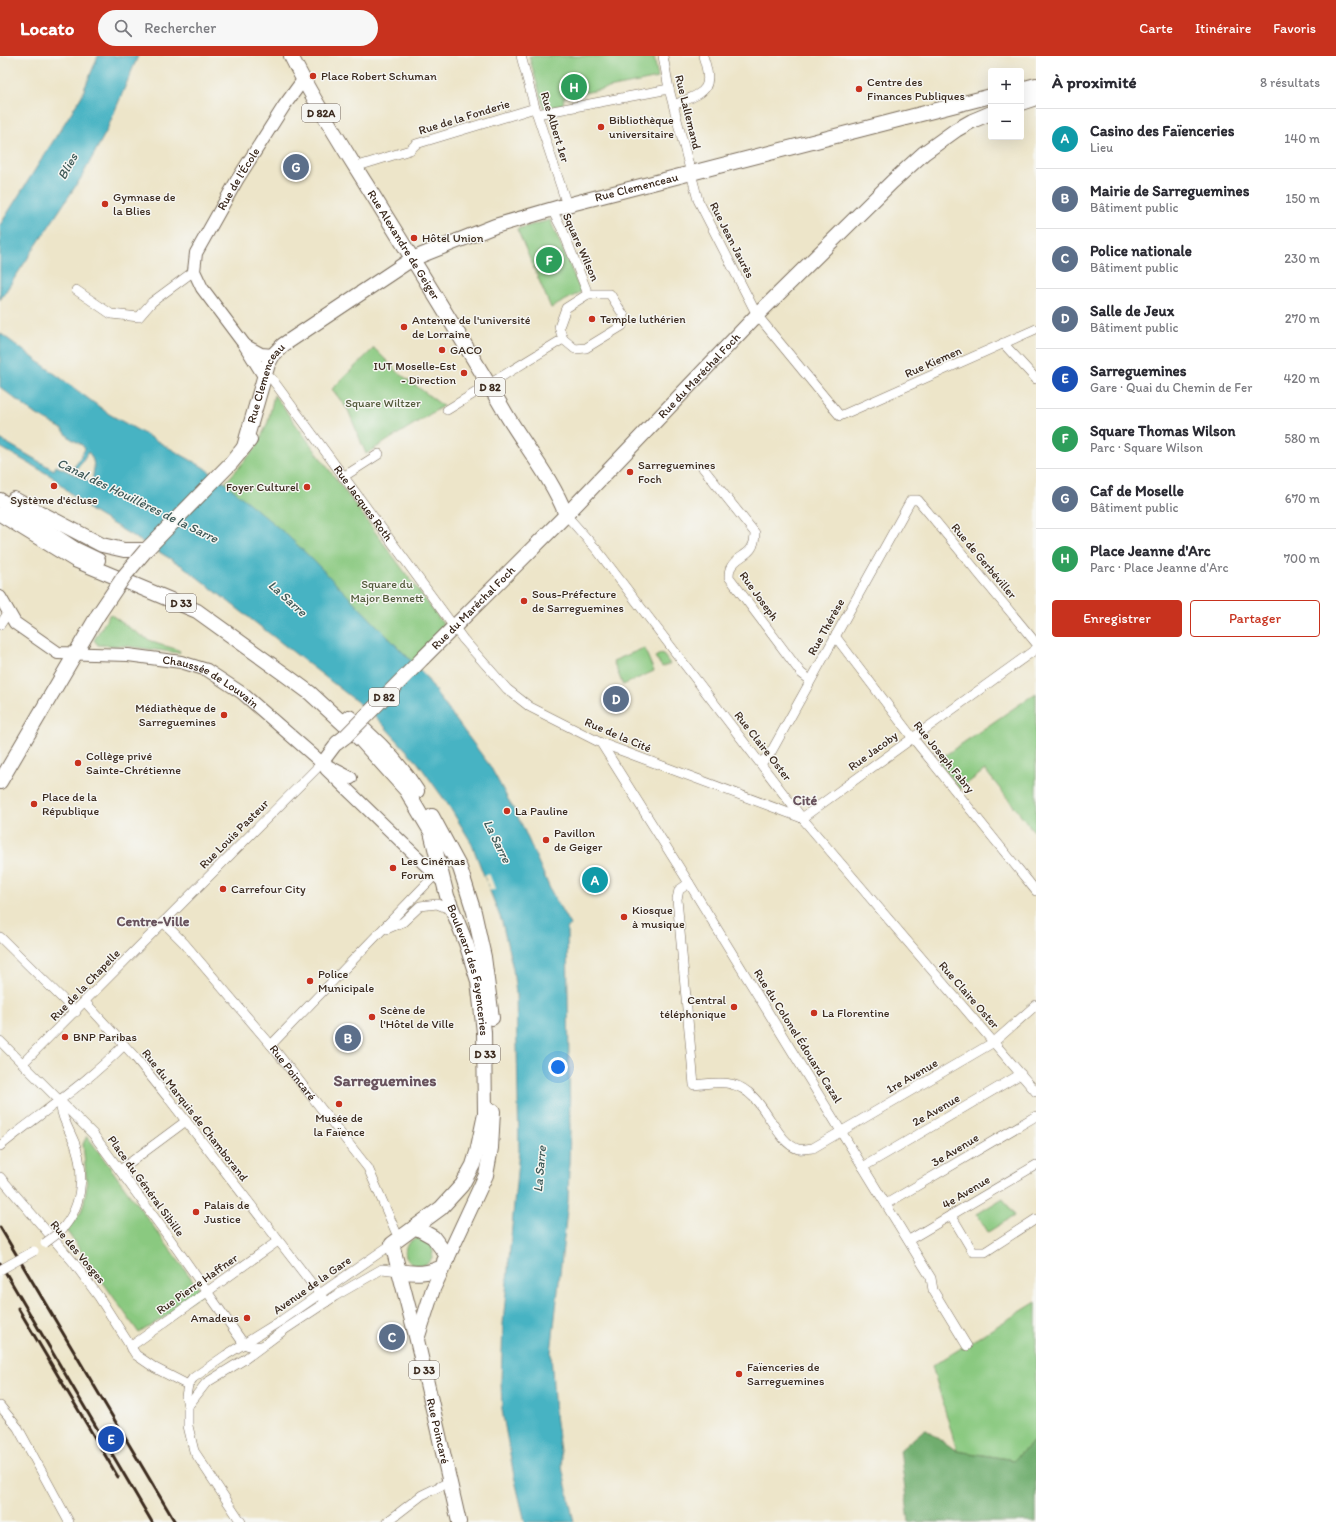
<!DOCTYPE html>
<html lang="fr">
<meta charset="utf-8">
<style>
:root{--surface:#fff;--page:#f7f7f7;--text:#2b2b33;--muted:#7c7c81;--line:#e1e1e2;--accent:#c8321e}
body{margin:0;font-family:Itim,sans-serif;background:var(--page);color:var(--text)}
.controls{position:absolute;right:12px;top:12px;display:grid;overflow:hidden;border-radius:4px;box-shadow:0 4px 16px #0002}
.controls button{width:36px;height:36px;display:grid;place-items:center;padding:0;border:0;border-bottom:1px solid var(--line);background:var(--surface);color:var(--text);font:20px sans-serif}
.you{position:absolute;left:558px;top:1011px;width:14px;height:14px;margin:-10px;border:3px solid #fff;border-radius:50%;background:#1a73e8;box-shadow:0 0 0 6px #1a73e833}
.badge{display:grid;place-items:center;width:26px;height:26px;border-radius:50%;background:var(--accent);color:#fff;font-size:13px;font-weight:700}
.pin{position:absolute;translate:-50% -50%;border:2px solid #fff;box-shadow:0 1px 4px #0006}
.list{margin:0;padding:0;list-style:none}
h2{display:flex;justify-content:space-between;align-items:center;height:52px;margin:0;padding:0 16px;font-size:17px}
h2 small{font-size:13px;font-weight:400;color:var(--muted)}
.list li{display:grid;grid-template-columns:26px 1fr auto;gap:12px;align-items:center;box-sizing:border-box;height:60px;padding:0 16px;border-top:1px solid var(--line)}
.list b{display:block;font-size:15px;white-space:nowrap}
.list p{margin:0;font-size:13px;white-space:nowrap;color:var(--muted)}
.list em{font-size:13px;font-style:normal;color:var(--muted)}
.actions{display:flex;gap:8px;padding:12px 16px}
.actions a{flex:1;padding:9px 0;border:1px solid var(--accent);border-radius:4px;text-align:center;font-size:14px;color:var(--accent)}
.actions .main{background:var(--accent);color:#fff}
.icon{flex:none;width:22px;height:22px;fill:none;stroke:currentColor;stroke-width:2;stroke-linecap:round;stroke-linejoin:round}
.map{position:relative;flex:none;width:1036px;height:1466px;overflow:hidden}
header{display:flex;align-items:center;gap:24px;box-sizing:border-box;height:56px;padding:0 20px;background:var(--accent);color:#fff}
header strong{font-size:19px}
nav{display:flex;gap:22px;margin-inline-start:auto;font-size:14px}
.search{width:280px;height:36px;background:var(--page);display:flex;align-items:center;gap:10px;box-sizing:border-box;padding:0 14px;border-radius:22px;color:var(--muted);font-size:15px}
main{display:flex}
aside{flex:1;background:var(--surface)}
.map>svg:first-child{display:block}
</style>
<header>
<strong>Locato</strong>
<div class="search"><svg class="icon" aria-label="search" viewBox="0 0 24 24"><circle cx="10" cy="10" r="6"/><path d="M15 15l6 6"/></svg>Rechercher</div>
<nav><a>Carte</a><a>Itinéraire</a><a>Favoris</a></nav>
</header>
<main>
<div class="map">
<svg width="1036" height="1466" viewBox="0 0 1036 1466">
<rect width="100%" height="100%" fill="#f6f6f2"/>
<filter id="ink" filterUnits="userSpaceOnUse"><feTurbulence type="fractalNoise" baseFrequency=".025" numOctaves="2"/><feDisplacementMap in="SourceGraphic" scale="8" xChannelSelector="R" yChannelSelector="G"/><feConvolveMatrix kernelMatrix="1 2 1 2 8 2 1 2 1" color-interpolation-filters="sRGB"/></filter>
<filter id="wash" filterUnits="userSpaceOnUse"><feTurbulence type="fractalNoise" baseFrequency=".012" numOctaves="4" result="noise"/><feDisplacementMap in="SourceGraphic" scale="16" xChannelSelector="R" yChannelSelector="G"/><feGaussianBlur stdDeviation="0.9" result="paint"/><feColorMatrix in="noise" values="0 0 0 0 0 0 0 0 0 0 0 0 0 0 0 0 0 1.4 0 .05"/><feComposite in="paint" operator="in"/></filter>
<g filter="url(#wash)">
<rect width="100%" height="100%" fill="#ede5c9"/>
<path fill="#8ac980" stroke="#627a4f" d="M 529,0 L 654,0 L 658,22 L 564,41 L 563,49 L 544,52 Z
M 550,164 L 581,236 L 551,252 L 517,173 Z
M 374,292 L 399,317 L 443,350 L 366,398 L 348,354 L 332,333 Z
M 274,339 L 449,576 L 417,610 L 225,427 L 256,392 L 268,366 Z
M 110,558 C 124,568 137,578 153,586 C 161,590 170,590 180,595 L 179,597 L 126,590 L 98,589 L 94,584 Z
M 644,592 L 654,615 L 623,629 L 613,605 Z
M 662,597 L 670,608 L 662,611 L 655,601 Z
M 1036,637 L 1036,778 L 985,714 L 960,733 L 938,704 Z
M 87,1080 L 202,1237 L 139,1277 L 66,1174 L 81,1156 L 84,1146 L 87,1129 L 83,1088 Z
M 1003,1142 L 1014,1160 L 988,1176 L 977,1158 Z
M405 1196a14 14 0 1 1 28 0a14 14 0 1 1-28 0Z
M 1036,1246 L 1036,1383 L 1014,1404 L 957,1395 L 932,1310 Z"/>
<path fill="#6fad6e" stroke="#556c46" d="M 925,1373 L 957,1395 L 1014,1404 L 1036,1383 L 1036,1466 L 909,1466 L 900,1394 Z"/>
<path fill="#47b3c3" stroke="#416e70" d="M 98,0 L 138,0 L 106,76 L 81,122 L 0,244 L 0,169 L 81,41 Z
M 0,277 L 109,358 L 203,411 L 225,427 L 287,479 L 314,505 L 424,618 L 442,645 L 490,710 L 522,769 L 551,835 L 570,869 L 567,873 L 570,1072 L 568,1146 L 551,1297 L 555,1359 L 563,1416 L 574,1466 L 525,1466 L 514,1420 L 502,1354 L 501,1325 L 503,1268 L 519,1094 L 516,938 L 513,913 L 502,866 L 471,786 L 449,750 L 418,707 L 374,659 L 184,511 L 91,455 L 51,420 L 0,391 L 0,383 L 54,414 L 56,410 L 89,425 L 92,425 C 94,414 96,404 88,396 L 76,415 L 73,413 L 85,393 L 82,389 L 70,382 L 62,373 L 32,356 L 0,331 Z"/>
<path fill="#ede5c9" d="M 489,817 L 495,833 L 490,835 L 484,819 Z"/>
</g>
<g filter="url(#ink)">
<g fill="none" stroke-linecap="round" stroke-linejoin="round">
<g stroke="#796b5a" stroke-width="10">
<g id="street">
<path d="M 521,0 L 535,52 L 567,149"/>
<path d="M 663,0 L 669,33 L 698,144 L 757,259 L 840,360 L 1036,273"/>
<path d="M 674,49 C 704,36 715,36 703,0"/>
<path d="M 537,58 L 669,33"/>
<path d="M 355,111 L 410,94 L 416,88 L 535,52"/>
<path d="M 552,154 L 563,175 L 588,238"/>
<path d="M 76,234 L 111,258 L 139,261 L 152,246 L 194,215"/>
<path d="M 588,238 L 610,238 L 624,260 L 622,270 L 586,292 L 575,293 L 563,283 L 559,271 L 566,252 Z"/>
<path d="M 1003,287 L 1036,323"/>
<path id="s1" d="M 272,323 L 463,583 L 507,633 L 530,651 L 601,687 L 802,762"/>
<path d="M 447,354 L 563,283"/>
<path d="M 703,412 L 755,477 C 755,501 739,497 731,511 C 729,514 729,518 729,521 L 801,617 L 810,624"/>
<path d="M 343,421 L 379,398"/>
<path d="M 566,459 L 597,494 L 802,762 L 1036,1036"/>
<path d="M 0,569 L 8,557"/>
<path d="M 835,580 L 912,681 L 1036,835"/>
<path d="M 601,687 L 689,827 L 931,1222 L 933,1234 L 967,1290"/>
<path d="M 761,707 L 770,698 L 911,444 L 918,444 L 1036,587"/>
<path d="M 802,762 L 1036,593"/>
<path d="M 689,827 L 679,834 L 677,843 L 694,1029 C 706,1028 720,1025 731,1028 C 765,1035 773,1085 798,1093 C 802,1094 809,1092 813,1092 L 994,986 L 1036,949"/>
<path id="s2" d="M 163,866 L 184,887 L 271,989 L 368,1112 L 399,1183"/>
<path d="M 387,873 L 403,866 L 420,850 L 437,848 L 452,854"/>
<path d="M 0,881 L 76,956"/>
<path d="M 85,946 L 135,1001 L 169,1043 L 326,1246"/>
<path d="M 0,985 L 93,1078 L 165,1176 L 244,1288 L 252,1291 L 261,1290"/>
<path d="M 271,989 L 435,819"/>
<path d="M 23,1007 L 322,707"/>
<path d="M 0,1090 C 41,1057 87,1027 124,989"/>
<path d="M 863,1111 L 1021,1018"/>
<path d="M 120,1114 L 186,1065"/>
<path d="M 0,1121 L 74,1207 L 99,1241 L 136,1299 L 155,1312 L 188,1329"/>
<path d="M 886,1148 L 1036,1060"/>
<path d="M 951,1159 L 973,1196 L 985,1196 L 1036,1163"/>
<path d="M 57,1178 C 82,1156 86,1119 75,1088 C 69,1073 61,1061 60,1045"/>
<path d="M 909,1184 L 1036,1109"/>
<path d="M 130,1291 L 278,1185"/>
<path d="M 0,1350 L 18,1372 L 69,1466"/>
<path d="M 188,1350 L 206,1327 L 245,1303 L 287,1272 L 335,1240 L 382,1213 L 399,1215"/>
<path d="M 241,1466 L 194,1395 L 188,1370 L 188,1350 L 186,1340 L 188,1329 L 193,1322 L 226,1299 L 282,1264 L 392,1188"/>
<path d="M 387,1466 L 422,1439 L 449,1426"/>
</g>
</g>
<g stroke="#796b5a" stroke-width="14">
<g id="secondary">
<path d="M 246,290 L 261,298 L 273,299"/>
<path id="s3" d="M 264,320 L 244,288 L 202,232 L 194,215 L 196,197 L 237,124 L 284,50 L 303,24"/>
<path id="s4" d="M 0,541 L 15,567 L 58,597 L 128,599 L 181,606 L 207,614 L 242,637 L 322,707 L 351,722"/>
<path d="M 322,707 L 337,687"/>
<path d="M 326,713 L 442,825"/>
</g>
</g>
<g stroke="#796b5a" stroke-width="16">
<g id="primary">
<path id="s5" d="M 291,0 C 313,44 340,86 366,128 C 413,204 461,280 506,358 C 525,390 553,424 566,459"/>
<path d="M 1021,33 L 1036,29"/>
<path d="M 1021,47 L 1036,42"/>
<path id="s6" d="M 244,391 L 268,308 L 273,299 L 283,289 L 412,203 L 495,170 L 567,149 L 991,40"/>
<path d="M 14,443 L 102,489 L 124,494 L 146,494 L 232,406 L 250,384"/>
<path d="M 0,444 L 75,493 L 98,504"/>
<path id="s7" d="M 0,458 L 75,504 L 197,555 L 287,620 L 310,637 L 361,684 L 406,734 L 431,776 L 447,840 L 466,887 L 478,925 L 484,976 L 485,1058 L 477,1096 L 473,1109 L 462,1129 L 441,1152 L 392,1188 L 417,1284 L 459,1466"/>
<path id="s8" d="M 423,602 L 566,459 L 757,259 L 892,126 L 924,97 L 956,74 L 972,65 L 991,57"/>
<path d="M 349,661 C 375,682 400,707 417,735"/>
<path d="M 337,687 L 346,680"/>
<path d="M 0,726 L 98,559"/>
<path d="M 432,760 L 460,812 L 474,856 L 484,901 L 492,962"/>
<path d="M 415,1171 L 433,1181 L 448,1201"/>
<path d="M 399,1215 C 415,1218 429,1218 444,1210 L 444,1205"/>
<path d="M 417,1283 L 433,1233 L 486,1119 L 491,1092 L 493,1055"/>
</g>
</g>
<use href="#street" stroke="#fff" stroke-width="9"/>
<use href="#secondary" stroke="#fff" stroke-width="12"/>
<use href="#primary" stroke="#fff" stroke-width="14"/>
<path stroke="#3b2a1e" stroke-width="3" d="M 0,1171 L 175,1466
M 0,1207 L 152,1466
M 18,1252 L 118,1421"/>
<g stroke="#796b5a" stroke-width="10" stroke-linecap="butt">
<path id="street-bridge" d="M 45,1187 L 57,1178
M 0,1214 L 34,1195"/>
</g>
<g stroke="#796b5a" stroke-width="16" stroke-linecap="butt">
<path id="primary-bridge" d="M 98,559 L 125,519 L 146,494
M 346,680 L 423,602"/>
</g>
<use href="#street-bridge" stroke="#fff" stroke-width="9"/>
<use href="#primary-bridge" stroke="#fff" stroke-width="14"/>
</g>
</g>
<g fill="#c8321e" stroke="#f6f6f2" stroke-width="1.5">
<circle cx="313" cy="20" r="4"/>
<circle cx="859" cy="33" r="4"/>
<circle cx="601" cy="71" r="4"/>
<circle cx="105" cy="148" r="4"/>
<circle cx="414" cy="182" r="4"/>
<circle cx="592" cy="263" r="4"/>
<circle cx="404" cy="271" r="4"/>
<circle cx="442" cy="294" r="4"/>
<circle cx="464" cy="317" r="4"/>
<circle cx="630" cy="416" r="4"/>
<circle cx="54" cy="430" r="4"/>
<circle cx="307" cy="431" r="4"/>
<circle cx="524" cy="545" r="4"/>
<circle cx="224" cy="659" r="4"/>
<circle cx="78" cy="707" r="4"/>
<circle cx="34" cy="748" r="4"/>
<circle cx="507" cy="755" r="4"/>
<circle cx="546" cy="784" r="4"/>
<circle cx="393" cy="812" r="4"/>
<circle cx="223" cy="833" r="4"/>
<circle cx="624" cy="861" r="4"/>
<circle cx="310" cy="925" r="4"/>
<circle cx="734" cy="951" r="4"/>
<circle cx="814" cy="957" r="4"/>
<circle cx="372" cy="961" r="4"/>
<circle cx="65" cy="981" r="4"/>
<circle cx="339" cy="1048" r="4"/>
<circle cx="196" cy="1156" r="4"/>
<circle cx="247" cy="1262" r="4"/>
<circle cx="739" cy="1318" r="4"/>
</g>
<g text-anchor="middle" stroke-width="3" stroke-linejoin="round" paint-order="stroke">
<g fill="#f6f6f2" stroke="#73675e" stroke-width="1">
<rect x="302" y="48" width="38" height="18" rx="3"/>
<rect x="475" y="322" width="30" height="18" rx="3"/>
<rect x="166" y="538" width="30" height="18" rx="3"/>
<rect x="369" y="632" width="30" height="18" rx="3"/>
<rect x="470" y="989" width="30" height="18" rx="3"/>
<rect x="409" y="1305" width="30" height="18" rx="3"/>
</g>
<g font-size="11" font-weight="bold" fill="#3b2a1e">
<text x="321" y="61">D 82A</text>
<text x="490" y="335">D 82</text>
<text x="181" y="551">D 33</text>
<text x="384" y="645">D 82</text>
<text x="485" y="1002">D 33</text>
<text x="424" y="1318">D 33</text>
</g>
<g font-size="12" fill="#3b2a1e" stroke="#f6f6f2" text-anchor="start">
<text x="321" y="24">Place Robert Schuman</text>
<text x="867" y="30">Centre des<tspan x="867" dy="14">Finances Publiques</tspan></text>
<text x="609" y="68">Bibliothèque<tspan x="609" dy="14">universitaire</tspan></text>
<text x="113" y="145">Gymnase de<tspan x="113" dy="14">la Blies</tspan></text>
<text x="422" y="186">Hôtel Union</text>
<text x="600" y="267">Temple luthérien</text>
<text x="412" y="268">Antenne de l'université<tspan x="412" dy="14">de Lorraine</tspan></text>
<text x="450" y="298">GACO</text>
<text x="456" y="314" text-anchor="end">IUT Moselle-Est<tspan x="456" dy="14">- Direction</tspan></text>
<text x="638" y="413">Sarreguemines<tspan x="638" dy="14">Foch</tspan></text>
<text x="299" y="435" text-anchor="end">Foyer Culturel</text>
<text x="54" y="448" text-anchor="middle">Système d'écluse</text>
<text x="532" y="542">Sous-Préfecture<tspan x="532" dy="14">de Sarreguemines</tspan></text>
<text x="216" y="656" text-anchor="end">Médiathèque de<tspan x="216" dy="14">Sarreguemines</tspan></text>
<text x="86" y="704">Collège privé<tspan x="86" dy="14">Sainte-Chrétienne</tspan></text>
<text x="42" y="745">Place de la<tspan x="42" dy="14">République</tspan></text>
<text x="515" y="759">La Pauline</text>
<text x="554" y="781">Pavillon<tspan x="554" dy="14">de Geiger</tspan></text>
<text x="401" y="809">Les Cinémas<tspan x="401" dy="14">Forum</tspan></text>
<text x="231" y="837">Carrefour City</text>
<text x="632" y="858">Kiosque<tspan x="632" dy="14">à musique</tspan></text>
<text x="318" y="922">Police<tspan x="318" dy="14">Municipale</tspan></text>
<text x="726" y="948" text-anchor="end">Central<tspan x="726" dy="14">téléphonique</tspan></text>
<text x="380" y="958">Scène de<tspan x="380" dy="14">l'Hôtel de Ville</tspan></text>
<text x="822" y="961">La Florentine</text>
<text x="73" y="985">BNP Paribas</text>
<text x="339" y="1066" text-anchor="middle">Musée de<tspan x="339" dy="14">la Faïence</tspan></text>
<text x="204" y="1153">Palais de<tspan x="204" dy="14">Justice</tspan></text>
<text x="239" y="1266" text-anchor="end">Amadeus</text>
<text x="747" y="1315">Faïenceries de<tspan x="747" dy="14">Sarreguemines</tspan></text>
</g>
<g font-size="12" fill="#3b2a1e" stroke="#f6f6f2">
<text transform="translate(688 56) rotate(76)" y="4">Rue Lallemand</text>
<text transform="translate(464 61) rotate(-17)" y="4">Rue de la Fonderie</text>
<text transform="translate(555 71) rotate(73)" y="4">Rue Albert 1er</text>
<text dy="4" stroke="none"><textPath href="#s3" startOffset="230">Rue de l'École</textPath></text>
<text dy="4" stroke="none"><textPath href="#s6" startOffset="502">Rue Clemenceau</textPath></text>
<text transform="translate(732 184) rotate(63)" y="4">Rue Jean Jaurès</text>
<text dy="4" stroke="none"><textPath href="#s5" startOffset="220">Rue Alexandre de Geiger</textPath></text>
<text transform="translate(581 191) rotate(66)" y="4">Square Wilson</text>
<text transform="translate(933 306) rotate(-24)" y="4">Rue Kiemen</text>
<text dy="4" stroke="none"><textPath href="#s8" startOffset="395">Rue du Maréchal Foch</textPath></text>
<text dy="4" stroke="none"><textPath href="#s6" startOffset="68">Rue Clemenceau</textPath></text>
<text dy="4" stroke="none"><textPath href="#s1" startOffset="154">Rue Jacques Roth</textPath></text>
<text transform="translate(984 505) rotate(50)" y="4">Rue de Gerbéviller</text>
<text transform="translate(759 540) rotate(54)" y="4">Rue Joseph</text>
<text dy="4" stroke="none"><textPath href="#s8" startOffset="71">Rue du Maréchal Foch</textPath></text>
<text transform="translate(826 571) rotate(-61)" y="4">Rue Thérèse</text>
<text dy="4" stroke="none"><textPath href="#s4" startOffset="241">Chaussée de Louvain</textPath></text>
<text transform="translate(618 679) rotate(23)" y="4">Rue de la Cité</text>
<text transform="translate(763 690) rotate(52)" y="4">Rue Claire Oster</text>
<text transform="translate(873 695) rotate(-36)" y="4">Rue Jacoby</text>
<text transform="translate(944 701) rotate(51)" y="4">Rue Joseph Fabry</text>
<text transform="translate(234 778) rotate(-45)" y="4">Rue Louis Pasteur</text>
<text dy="4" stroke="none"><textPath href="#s7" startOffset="689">Boulevard des Fayenceries</textPath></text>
<text transform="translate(85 929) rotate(-46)" y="4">Rue de la Chapelle</text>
<text transform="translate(969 939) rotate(49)" y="4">Rue Claire Oster</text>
<text transform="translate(798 980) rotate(58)" y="4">Rue du Colonel Édouard Cazal</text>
<text dy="4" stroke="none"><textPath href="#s2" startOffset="199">Rue Poincaré</textPath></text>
<text transform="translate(912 1020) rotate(-30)" y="4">1re Avenue</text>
<text transform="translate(936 1054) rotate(-30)" y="4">2e Avenue</text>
<text transform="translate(195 1059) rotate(52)" y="4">Rue du Marquis de Chamborand</text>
<text transform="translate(955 1094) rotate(-31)" y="4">3e Avenue</text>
<text transform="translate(146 1130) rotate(54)" y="4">Place du Général Sibille</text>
<text transform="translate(966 1136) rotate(-31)" y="4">4e Avenue</text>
<text transform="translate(78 1196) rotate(50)" y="4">Rue des Vosges</text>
<text transform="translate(197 1228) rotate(-35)" y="4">Rue Pierre Haffner</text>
<text transform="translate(312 1229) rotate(-35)" y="4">Avenue de la Gare</text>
<text dy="4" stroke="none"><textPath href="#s7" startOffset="1195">Rue Poincaré</textPath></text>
</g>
<g font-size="12" fill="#535a3b" stroke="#f6f6f2">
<text x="383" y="351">Square Wiltzer</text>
<text x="387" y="532">Square du<tspan x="387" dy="14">Major Bennett</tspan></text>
</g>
<g font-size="13" font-style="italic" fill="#3f5a58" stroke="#f6f6f2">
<text transform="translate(67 110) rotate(-61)" y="5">Blies</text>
<text transform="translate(138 444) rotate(26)" y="5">Canal des Houillères de la Sarre</text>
<text transform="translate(288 542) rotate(42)" y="5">La Sarre</text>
<text transform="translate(498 785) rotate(64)" y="5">La Sarre</text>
<text transform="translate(539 1113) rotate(-85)" y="5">La Sarre</text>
</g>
<g font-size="14" font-weight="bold" fill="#68535d" stroke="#f6f6f2">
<text x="805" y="749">Cité</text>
<text x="153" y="870">Centre-Ville</text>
</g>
<g font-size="16" font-weight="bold" fill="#68535d" stroke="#f6f6f2">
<text x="385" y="1030">Sarreguemines</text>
</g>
</g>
</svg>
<div class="controls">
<button>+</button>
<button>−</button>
</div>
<div class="you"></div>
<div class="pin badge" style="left:595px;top:824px;background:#0f9aa8">A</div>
<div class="pin badge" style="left:348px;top:982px;background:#5c6f8a">B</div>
<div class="pin badge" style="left:392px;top:1281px;background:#5c6f8a">C</div>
<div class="pin badge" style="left:616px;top:643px;background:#5c6f8a">D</div>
<div class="pin badge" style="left:111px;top:1383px;background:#1a4fb4">E</div>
<div class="pin badge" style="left:549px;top:204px;background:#2e9e5b">F</div>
<div class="pin badge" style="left:296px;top:111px;background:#5c6f8a">G</div>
<div class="pin badge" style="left:574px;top:31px;background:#2e9e5b">H</div>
</div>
<aside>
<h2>À proximité<small>8 résultats</small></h2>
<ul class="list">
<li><span class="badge" style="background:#0f9aa8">A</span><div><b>Casino des Faïenceries</b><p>Lieu</p></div><em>140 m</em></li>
<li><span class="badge" style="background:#5c6f8a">B</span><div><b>Mairie de Sarreguemines</b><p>Bâtiment public</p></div><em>150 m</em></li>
<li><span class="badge" style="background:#5c6f8a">C</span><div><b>Police nationale</b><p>Bâtiment public</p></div><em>230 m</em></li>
<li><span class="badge" style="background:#5c6f8a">D</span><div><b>Salle de Jeux</b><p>Bâtiment public</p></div><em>270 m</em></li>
<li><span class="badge" style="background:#1a4fb4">E</span><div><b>Sarreguemines</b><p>Gare · Quai du Chemin de Fer</p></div><em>420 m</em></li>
<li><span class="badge" style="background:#2e9e5b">F</span><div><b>Square Thomas Wilson</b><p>Parc · Square Wilson</p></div><em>580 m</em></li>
<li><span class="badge" style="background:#5c6f8a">G</span><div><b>Caf de Moselle</b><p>Bâtiment public</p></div><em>670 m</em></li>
<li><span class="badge" style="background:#2e9e5b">H</span><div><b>Place Jeanne d'Arc</b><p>Parc · Place Jeanne d'Arc</p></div><em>700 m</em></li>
</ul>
<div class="actions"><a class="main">Enregistrer</a><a>Partager</a></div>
</aside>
</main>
